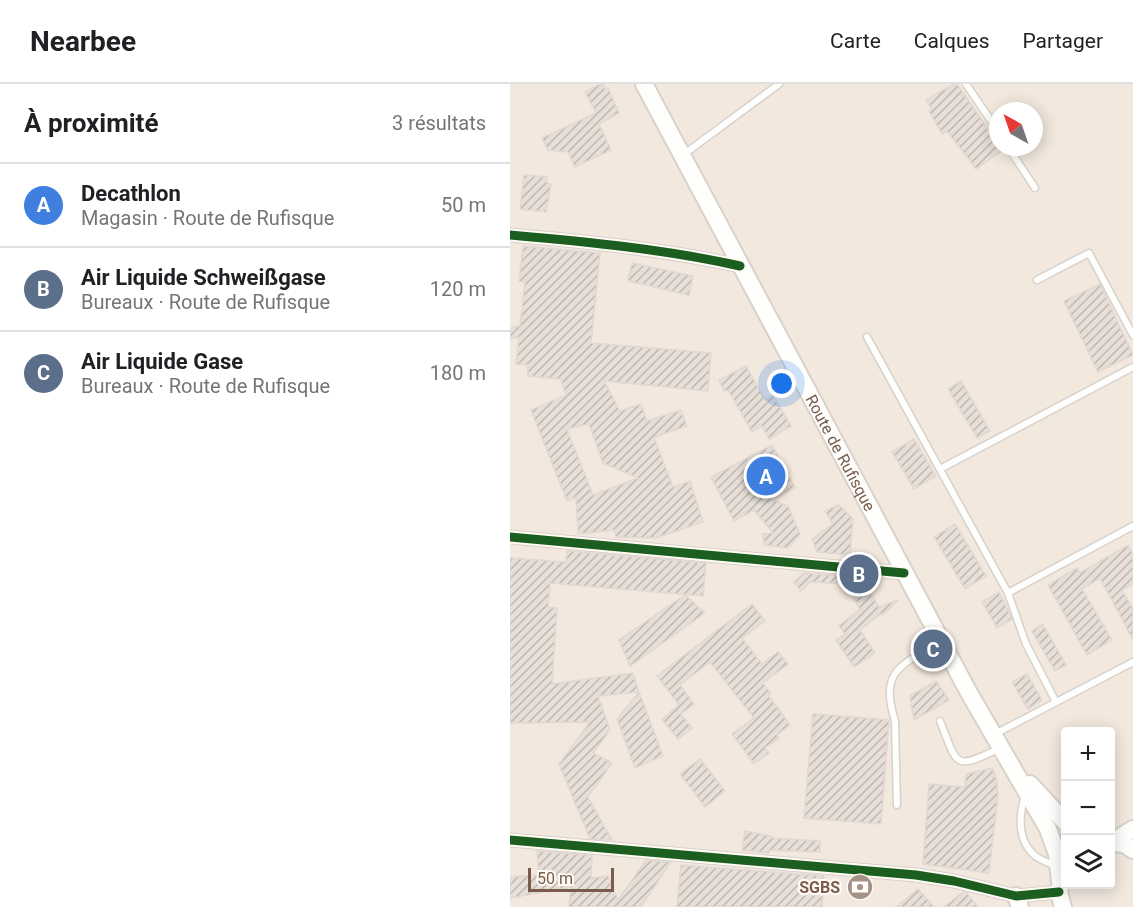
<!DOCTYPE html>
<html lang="fr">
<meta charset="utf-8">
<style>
:root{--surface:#fff;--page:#f2f2f2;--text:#202124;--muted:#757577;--line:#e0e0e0;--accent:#1a73e8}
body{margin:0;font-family:Roboto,sans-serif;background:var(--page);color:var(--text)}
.controls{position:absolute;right:18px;bottom:18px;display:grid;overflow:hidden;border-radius:6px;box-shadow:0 3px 15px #0003}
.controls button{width:54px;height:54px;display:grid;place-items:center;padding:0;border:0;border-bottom:2px solid var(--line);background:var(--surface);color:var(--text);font:30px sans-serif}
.compass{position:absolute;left:479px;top:18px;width:54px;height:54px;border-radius:50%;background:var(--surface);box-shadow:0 3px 15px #0003;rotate:320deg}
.scale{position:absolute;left:18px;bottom:15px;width:86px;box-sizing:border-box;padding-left:6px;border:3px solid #7a5c4d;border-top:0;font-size:16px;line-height:21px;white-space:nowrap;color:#7a5c4d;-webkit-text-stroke:4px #fffaf3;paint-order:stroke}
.you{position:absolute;left:272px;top:300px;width:21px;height:21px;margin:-15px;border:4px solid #fff;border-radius:50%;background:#1a73e8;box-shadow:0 0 0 9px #1a73e833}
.badge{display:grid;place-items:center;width:39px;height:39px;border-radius:50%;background:var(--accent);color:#fff;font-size:20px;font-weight:700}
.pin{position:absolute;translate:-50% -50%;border:3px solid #fff;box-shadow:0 2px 6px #0006}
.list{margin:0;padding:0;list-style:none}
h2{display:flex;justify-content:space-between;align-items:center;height:78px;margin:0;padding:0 24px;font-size:26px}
h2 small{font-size:20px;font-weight:400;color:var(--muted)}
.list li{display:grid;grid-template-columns:39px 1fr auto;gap:18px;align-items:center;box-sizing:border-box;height:84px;padding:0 24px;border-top:2px solid var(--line)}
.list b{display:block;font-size:22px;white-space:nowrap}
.list p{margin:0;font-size:20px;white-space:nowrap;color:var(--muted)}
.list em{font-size:20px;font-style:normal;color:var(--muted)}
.icon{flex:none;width:33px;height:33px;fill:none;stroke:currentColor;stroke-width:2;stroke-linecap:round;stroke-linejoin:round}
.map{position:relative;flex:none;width:623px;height:823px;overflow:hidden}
header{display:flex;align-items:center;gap:36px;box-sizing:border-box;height:84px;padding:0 30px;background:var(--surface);border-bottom:2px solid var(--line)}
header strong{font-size:28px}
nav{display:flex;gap:33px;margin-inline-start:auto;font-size:21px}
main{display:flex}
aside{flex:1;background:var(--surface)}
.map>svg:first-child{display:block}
</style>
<header>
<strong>Nearbee</strong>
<nav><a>Carte</a><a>Calques</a><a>Partager</a></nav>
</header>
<main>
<aside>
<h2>À proximité<small>3 résultats</small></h2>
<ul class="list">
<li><span class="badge" style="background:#3f7fe0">A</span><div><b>Decathlon</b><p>Magasin · Route de Rufisque</p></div><em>50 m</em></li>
<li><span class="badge" style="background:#5c6f8a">B</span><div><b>Air Liquide Schweißgase</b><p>Bureaux · Route de Rufisque</p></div><em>120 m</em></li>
<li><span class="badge" style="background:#5c6f8a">C</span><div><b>Air Liquide Gase</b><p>Bureaux · Route de Rufisque</p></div><em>180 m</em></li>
</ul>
</aside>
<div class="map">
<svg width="623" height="823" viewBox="0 0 623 823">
<defs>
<pattern id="building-hatch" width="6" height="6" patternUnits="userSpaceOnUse" patternTransform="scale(1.5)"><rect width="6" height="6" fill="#e6ded7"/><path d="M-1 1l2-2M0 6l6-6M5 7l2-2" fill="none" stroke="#bfb7b1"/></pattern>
</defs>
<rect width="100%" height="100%" fill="#f9f5f0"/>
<path fill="#f2e8de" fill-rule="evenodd" d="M 0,0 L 623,0 L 623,823 L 0,823 ZM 488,27 L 524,27 L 524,63 L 488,63 ZM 556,648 L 600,648 L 600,800 L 556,800 Z"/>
<path fill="url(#building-hatch)" stroke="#e2d8d2" stroke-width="1.5" fill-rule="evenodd" d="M 90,0 L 93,0 L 95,5 L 98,4 L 109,29 L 89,40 L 101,66 L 65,83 L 58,68 L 38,66 L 32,54 L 86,29 L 75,8 Z
M 444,0 L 447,0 L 488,59 L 488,63 L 493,66 L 466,85 L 437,47 L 432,50 L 419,27 L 422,25 L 416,16 Z
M 14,91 L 37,93 L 37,99 L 41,100 L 36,128 L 10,125 Z
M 13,162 L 90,169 L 81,259 L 201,269 L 198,307 L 94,297 L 110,327 L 131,320 L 137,337 L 171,326 L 177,342 L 144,353 L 163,403 L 180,397 L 193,438 L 146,454 L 106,453 L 104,446 L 68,450 L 66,413 L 57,417 L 21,326 L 56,311 L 51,295 L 18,292 L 18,281 L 6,280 L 9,253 L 0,255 L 0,244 L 10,242 L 15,198 L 9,197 ZM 79,340 L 93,379 L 128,394 L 83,411 L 57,345 Z
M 122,179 L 183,192 L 179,211 L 118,197 Z
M 590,200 L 623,271 L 588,288 L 554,217 Z
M 236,282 L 255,316 L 263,311 L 281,342 L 259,355 L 252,342 L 242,348 L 218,306 L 214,307 L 209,296 Z
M 451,297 L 480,347 L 467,354 L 438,305 Z
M 404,355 L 426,392 L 404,405 L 382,368 Z
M 262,361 L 285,404 L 263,416 L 278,422 L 290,450 L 278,464 L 254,461 L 253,450 L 263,449 L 244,426 L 224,437 L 201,393 Z
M 329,421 L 343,435 L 340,471 L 307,468 L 302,455 L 323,440 L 315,427 Z
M 445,440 L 476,492 L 455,505 L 424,453 Z
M 618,461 L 623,470 L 623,500 L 612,506 L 623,525 L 623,556 L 590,494 L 572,505 L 602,556 L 577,571 L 538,501 L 567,484 L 570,489 Z
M 57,467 L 196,479 L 193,512 L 40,499 L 38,523 L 47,524 L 42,600 L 123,589 L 129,608 L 88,612 L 100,646 L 83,669 L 102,679 L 78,713 L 102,756 L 80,755 L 49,680 L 80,638 L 0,639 L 0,474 L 56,478 Z
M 294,489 L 351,493 L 369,523 L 388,516 L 373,531 L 371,530 L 350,546 L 365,569 L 344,583 L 326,556 L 335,550 L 329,542 L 350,525 L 336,500 L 300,498 L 291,507 L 284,498 Z
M 489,508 L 502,535 L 487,544 L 472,518 Z
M 175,511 L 195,529 L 120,582 L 109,556 Z
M 242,520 L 255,537 L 232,554 L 252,580 L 268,568 L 278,580 L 253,599 L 261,609 L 258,611 L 280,641 L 267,651 L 269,654 L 255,664 L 259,669 L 244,680 L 222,650 L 244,634 L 200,578 L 170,601 L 184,620 L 171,630 L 182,644 L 168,655 L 152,635 L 169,621 L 147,592 Z
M 533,540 L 556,581 L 545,587 L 522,547 Z
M 517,590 L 532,616 L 518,625 L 502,598 Z
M 426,597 L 439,616 L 404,636 L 400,612 Z
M 129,608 L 153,672 L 125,684 L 107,635 Z
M 303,630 L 379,636 L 371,740 L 294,734 Z
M 190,675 L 215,707 L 195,723 L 170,690 Z
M 482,684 L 487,696 L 488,712 L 479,789 L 413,780 L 419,700 L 455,703 L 456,690 Z
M 235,747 L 262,752 L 262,754 L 310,757 L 310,768 L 259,766 L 259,769 L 232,766 Z
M 27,767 L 82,771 L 81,794 L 98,792 L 108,816 L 136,776 L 161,778 L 131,823 L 59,823 L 61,803 L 0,814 L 0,793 L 29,791 Z
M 171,781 L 314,792 L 312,823 L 167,823 Z
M 408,805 L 424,823 L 386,823 Z
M 453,808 L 456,808 L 468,823 L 434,823 Z"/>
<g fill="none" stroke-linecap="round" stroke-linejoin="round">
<g stroke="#d7d1cb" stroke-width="9">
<path id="lane" d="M 456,0 L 488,47
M 498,63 L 525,104
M 173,71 L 269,0
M 527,196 L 579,169 L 623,251
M 357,253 L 498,509 L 516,560 L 546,618
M 430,385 L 623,283
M 498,509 L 623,442
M 430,637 C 448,682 443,687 490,664
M 485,650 L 623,578
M 515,711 C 509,731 507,755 524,771 C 530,776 539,779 546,782
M 387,721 L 385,637 C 369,587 390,582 430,558"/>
</g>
<g stroke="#d7d1cb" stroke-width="15">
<path id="street" d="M 0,151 C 78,158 154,165 230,182
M 0,453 L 394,489
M 0,756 L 406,791 L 444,797 L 506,812 L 549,808"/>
</g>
<g stroke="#d9d2cb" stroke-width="20">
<g id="secondary">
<path id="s1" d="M 134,0 L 458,607 L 538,745 L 547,770 L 550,797"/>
<path d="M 520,700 L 556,739"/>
<path d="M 600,758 L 616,761 L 623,766"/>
<path d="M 602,758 L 623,745"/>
<path d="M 553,788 L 549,808 L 553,823"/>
<path d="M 506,812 L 510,823"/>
</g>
</g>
<use href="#lane" stroke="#fefefd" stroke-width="6"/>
<use href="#street" stroke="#fefefd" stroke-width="12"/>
<use href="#secondary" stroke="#fefefd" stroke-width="16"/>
<g stroke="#fffaf3" stroke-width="13">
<path id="cycleway" d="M 0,151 C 78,158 154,165 230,182
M 0,453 L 394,489
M 0,756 L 406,791 L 444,797 L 506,812 L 549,808"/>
</g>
<use href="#cycleway" stroke="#1b5e20" stroke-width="9"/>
</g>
<defs>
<g id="bank-disc" transform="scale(1.35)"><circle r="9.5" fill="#a69286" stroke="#fffaf3"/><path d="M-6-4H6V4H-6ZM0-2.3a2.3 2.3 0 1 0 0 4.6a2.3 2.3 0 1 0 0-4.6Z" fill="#fff"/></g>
</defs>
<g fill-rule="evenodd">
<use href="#bank-disc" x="350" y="803"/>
</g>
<g text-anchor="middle" stroke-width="4.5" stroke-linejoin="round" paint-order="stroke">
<g font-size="16" fill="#7a5c4d" stroke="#fffaf3">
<text dy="6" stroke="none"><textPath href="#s1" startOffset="418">Route de Rufisque</textPath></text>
</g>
<g font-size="16" font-weight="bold" fill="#7a5c4d" stroke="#fffaf3" text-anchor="end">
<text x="330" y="809">SGBS</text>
</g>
</g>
</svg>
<div class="controls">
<button>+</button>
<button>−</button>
<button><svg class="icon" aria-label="layers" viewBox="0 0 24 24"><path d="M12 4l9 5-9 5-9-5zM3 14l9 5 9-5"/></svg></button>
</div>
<svg class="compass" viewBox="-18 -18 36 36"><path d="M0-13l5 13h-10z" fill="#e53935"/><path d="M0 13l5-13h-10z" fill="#757577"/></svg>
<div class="scale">50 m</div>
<div class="you"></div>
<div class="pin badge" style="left:256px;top:392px;background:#3f7fe0">A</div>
<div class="pin badge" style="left:349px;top:490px;background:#5c6f8a">B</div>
<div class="pin badge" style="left:423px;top:565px;background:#5c6f8a">C</div>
</div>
</main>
